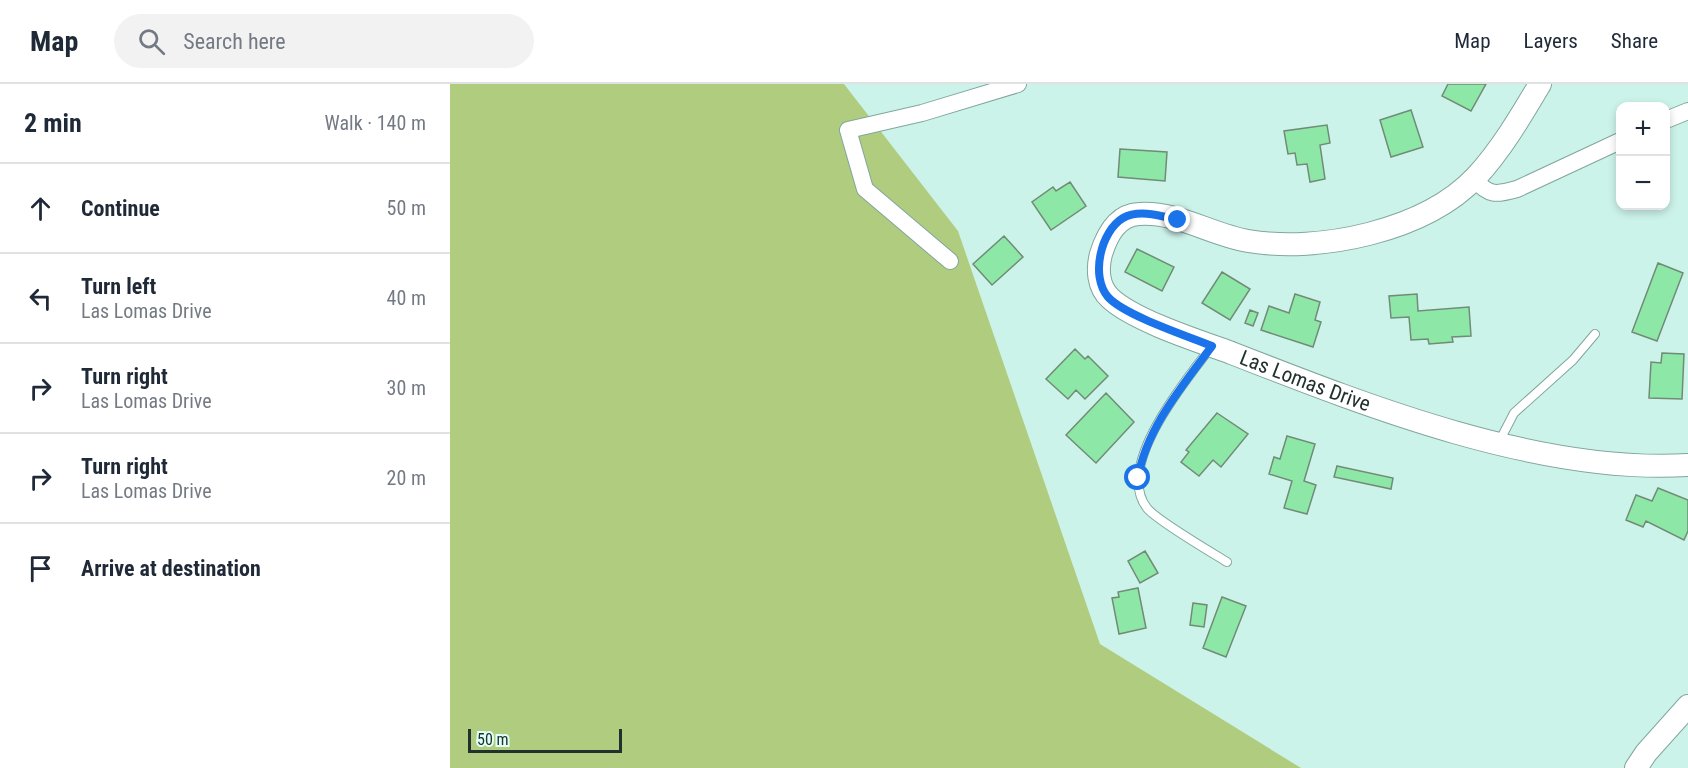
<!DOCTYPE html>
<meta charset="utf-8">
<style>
:root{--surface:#fff;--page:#f2f2f3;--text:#1f2937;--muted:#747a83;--line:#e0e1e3}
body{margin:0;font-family:"Roboto Condensed",sans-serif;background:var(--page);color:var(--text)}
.controls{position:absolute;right:18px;top:18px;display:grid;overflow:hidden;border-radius:12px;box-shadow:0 3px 9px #0003}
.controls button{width:54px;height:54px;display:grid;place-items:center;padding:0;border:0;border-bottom:2px solid var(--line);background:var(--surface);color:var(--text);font:30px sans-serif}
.scale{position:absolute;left:18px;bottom:15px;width:154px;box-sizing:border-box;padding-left:6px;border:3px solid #21312d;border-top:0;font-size:16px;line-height:21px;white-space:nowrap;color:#21312d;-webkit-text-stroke:4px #dffff7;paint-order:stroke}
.stop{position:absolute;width:18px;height:18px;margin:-14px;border:4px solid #1a73e8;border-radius:50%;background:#fff}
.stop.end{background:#1a73e8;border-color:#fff;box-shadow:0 2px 6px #0008}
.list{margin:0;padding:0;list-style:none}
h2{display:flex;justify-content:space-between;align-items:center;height:78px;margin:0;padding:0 24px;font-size:26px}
h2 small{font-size:20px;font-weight:400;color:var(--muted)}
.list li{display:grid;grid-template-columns:39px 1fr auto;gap:18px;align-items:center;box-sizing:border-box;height:90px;padding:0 24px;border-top:2px solid var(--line)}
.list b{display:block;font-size:22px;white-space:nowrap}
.list p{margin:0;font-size:20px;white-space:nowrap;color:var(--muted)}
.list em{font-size:20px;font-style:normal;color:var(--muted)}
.icon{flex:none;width:33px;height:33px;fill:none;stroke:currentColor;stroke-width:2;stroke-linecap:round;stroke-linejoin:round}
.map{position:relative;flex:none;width:1238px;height:684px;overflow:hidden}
header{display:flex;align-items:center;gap:36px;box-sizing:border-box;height:84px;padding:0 30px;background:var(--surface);border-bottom:2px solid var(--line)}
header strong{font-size:28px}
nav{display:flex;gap:33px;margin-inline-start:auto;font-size:21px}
.search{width:420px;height:54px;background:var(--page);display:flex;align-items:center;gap:15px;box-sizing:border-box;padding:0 21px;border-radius:33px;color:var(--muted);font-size:22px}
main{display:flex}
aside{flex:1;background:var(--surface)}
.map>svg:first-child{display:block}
</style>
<header>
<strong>Map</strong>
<div class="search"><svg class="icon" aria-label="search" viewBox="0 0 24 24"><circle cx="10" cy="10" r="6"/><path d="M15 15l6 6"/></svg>Search here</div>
<nav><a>Map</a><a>Layers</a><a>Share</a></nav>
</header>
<main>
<aside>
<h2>2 min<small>Walk · 140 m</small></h2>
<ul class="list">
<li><svg class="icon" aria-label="ahead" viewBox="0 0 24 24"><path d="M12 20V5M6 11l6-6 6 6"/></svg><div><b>Continue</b></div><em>50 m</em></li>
<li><svg class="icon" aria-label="left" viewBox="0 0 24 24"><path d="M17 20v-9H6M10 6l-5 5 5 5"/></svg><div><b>Turn left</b><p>Las Lomas Drive</p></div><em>40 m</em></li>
<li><svg class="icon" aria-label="right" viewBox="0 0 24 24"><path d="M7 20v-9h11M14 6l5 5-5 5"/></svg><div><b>Turn right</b><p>Las Lomas Drive</p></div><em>30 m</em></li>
<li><svg class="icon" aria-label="right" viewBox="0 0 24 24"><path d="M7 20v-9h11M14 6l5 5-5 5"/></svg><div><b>Turn right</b><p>Las Lomas Drive</p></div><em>20 m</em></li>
<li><svg class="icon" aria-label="arrive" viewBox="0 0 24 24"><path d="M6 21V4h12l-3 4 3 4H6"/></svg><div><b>Arrive at destination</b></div></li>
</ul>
</aside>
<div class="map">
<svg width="1238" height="684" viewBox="0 0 1238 684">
<rect width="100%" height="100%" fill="#ccf3ea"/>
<path fill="#b0cd7f" d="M 0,0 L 394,0 L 508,147 L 650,560 L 851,684 L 0,684 Z"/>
<path fill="#8de8a8" stroke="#718b77" stroke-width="1.5" d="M 998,0 L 1036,0 L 1021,27 L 992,12 Z
M 961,26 L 973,63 L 941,73 L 930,36 Z
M 877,41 L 880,59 L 870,61 L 875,95 L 860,98 L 857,80 L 847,81 L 845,69 L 838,70 L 834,47 Z
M 670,65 L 717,68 L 715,97 L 668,93 Z
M 620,98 L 636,122 L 601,146 L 582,118 L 603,103 L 606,107 Z
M 554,152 L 573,173 L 542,201 L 523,180 Z
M 687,165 L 724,183 L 712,207 L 675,188 Z
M 1208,179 L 1233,189 L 1207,257 L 1182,248 Z
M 772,188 L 800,205 L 780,236 L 752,219 Z
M 845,210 L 870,218 L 865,236 L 871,238 L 863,263 L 811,246 L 819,222 L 839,229 Z
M 967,210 L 968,227 L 1019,223 L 1021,252 L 1002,253 L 1003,258 L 979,260 L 978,255 L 961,256 L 959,233 L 941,234 L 939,212 Z
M 800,226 L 808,229 L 803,242 L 795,239 Z
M 625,265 L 635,275 L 638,272 L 658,292 L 635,315 L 626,306 L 618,315 L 596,295 Z
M 1212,269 L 1234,270 L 1232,315 L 1199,314 L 1201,278 L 1211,279 Z
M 656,309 L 684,338 L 646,379 L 616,351 Z
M 767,329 L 798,350 L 771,383 L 763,376 L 749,392 L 731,378 L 739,368 L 736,366 Z
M 837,352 L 865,360 L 854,397 L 866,401 L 857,430 L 834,424 L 842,397 L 819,390 L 824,373 L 830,375 Z
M 887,382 L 943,394 L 941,405 L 884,393 Z
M 1208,404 L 1238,416 L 1238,447 L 1234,456 L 1196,437 L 1193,443 L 1176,436 L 1186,411 L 1202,417 Z
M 695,467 L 708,489 L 690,499 L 678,477 Z
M 688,504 L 696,544 L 669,550 L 662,514 L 669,513 L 668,508 Z
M 772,513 L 796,522 L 776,573 L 753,564 Z
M 743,519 L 757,521 L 754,543 L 740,541 Z"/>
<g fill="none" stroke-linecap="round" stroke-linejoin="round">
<g stroke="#81a69d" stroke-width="10">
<path id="lane" d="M 762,262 C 736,296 664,382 697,424 C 706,436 761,468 777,478
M 1049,358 L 1064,329 L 1123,276 L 1145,250"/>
</g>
<g stroke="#81a69d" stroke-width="18">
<path id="street" d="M 1216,36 L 1238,27
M 1024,95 C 1039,112 1046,111 1067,105 L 1170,57
M 500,177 L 415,105 L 398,46 L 472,29 L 568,0"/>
</g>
<g stroke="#81a69d" stroke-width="24">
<g id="secondary">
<path id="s1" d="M 1090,0 C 1071,32 1051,66 1026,93 C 975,147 869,169 798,157 C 762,151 726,127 689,130 C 667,131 657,151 651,170 C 647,185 648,203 660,214 C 683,236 748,257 779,268 C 917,322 1089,390 1238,381"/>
<path d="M 1186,684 L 1196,669 L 1238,622"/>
</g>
</g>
<use href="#lane" stroke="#fff" stroke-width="8"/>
<use href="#street" stroke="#fff" stroke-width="16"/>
<use href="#secondary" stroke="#fff" stroke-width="22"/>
</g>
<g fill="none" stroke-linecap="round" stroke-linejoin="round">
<path stroke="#1a73e8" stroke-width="8" d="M 688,394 C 696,345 733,301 762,262 C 737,252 674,231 658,213 C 640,192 651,147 673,134 C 689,125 711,132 728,136"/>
</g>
<g text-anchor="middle" stroke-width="4.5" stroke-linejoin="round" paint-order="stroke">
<g font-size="21" fill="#21312d" stroke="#dffff7">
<text dy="7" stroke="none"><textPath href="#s1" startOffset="790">Las Lomas Drive</textPath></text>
</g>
</g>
</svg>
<div class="controls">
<button>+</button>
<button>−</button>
</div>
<div class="scale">50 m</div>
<div class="stop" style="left:688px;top:394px"></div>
<div class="stop end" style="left:728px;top:136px"></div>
</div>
</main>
